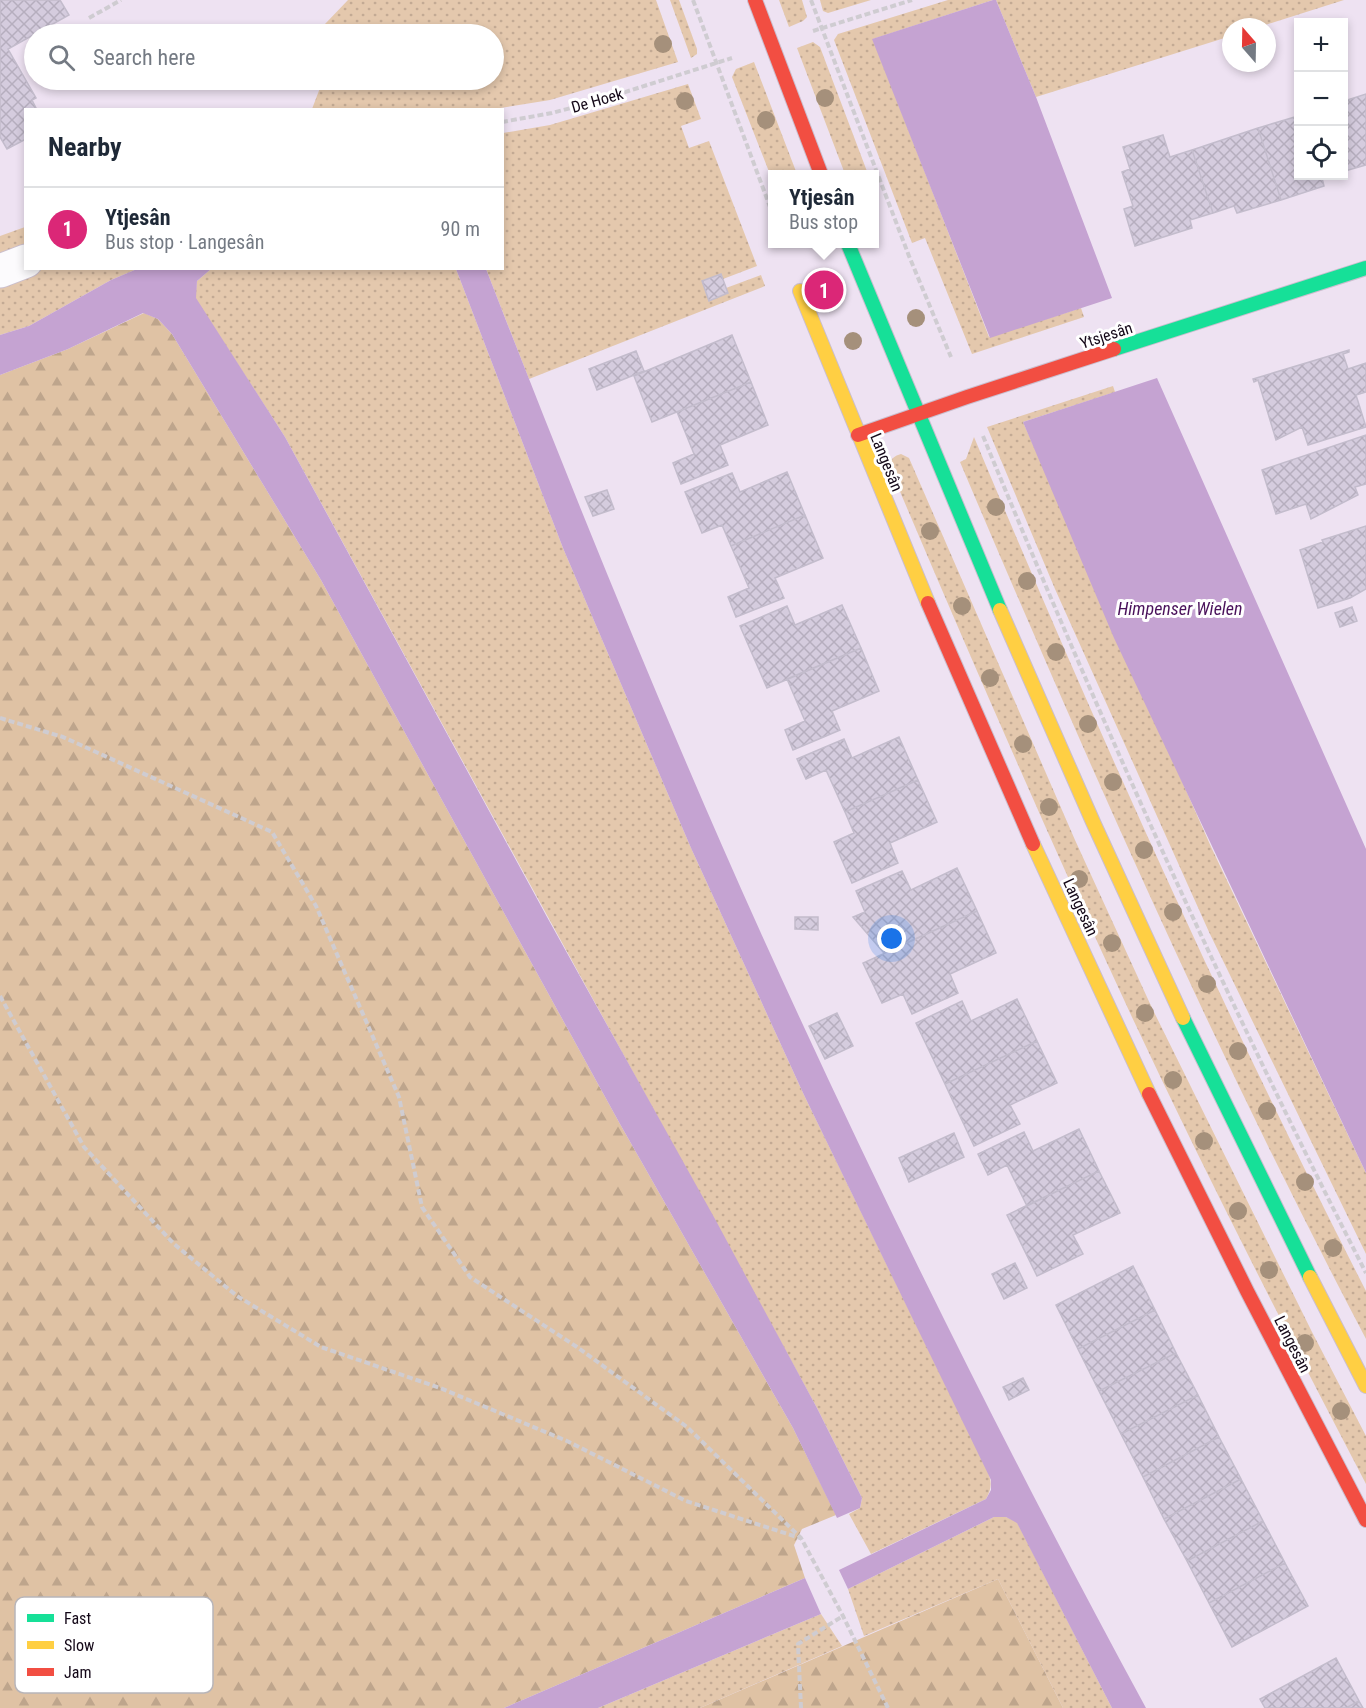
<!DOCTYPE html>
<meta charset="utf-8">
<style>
:root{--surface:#fff;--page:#f6f6f7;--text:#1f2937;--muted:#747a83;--line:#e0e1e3;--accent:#db2777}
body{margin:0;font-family:"Roboto Condensed",sans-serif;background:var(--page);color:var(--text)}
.controls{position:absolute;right:18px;top:18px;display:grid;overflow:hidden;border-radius:0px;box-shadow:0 3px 9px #0003}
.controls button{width:54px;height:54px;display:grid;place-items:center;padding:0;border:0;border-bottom:2px solid var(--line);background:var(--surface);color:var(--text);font:30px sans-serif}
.compass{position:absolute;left:1222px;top:18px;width:54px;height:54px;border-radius:50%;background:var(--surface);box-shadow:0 3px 9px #0003;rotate:340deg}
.you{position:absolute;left:892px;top:939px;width:21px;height:21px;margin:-15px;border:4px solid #fff;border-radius:50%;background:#1a73e8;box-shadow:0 0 0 9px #1a73e833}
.badge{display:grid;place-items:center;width:39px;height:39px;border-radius:50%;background:var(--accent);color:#fff;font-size:20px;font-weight:700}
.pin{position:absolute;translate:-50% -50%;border:3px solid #fff;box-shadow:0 2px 6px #0006}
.popup{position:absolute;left:768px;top:170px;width:111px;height:78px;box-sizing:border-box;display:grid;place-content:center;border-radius:0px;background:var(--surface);filter:drop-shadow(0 2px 4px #0005);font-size:20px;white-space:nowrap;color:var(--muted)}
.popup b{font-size:22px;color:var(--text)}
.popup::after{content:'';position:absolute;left:50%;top:100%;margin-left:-12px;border:12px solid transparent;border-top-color:var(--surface)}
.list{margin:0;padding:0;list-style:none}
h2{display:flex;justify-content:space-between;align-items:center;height:78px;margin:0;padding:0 24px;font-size:26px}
h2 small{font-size:20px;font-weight:400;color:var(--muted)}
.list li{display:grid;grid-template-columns:39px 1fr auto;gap:18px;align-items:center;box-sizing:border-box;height:84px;padding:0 24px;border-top:2px solid var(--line)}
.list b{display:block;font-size:22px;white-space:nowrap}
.list p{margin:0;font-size:20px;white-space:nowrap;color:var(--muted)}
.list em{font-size:20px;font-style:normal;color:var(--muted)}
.icon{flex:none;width:33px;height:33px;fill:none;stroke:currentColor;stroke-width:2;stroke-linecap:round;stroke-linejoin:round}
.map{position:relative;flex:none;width:1366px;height:1708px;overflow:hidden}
.search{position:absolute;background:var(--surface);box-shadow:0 3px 9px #0003;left:24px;top:24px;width:480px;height:66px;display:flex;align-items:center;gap:15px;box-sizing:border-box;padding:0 21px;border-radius:33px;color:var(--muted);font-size:22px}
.panel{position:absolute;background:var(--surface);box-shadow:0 3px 9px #0003;left:24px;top:108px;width:480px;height:162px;border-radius:0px}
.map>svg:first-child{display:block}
</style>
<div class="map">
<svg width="1366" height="1708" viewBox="0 0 1366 1708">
<defs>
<pattern id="grass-dots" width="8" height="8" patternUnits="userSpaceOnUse" patternTransform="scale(1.5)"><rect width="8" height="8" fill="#e4c8ad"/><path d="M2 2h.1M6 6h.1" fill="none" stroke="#c3aa94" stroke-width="1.8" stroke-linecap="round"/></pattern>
<pattern id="forest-firs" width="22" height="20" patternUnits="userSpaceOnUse" patternTransform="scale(1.5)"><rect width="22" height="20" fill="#dfc2a4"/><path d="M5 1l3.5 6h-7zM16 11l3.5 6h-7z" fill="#bea58c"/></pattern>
<pattern id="building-cross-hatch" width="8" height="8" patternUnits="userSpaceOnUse" patternTransform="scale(1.5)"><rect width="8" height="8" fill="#d5ccde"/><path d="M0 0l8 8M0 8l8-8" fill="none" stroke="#b6aebe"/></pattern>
</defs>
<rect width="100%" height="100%" fill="#eee2f2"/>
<path fill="url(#grass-dots)" d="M 348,0 L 656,0 L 678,62 L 550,100 L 488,110 L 312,109 L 323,80 L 494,80 L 494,34 L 317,34 L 315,28 L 325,24 Z
M 670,0 L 679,0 L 697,49 L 697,54 L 691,58 Z
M 779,0 L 802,0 L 807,17 L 803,21 L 789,27 Z
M 820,0 L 871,0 L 828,13 L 823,11 Z
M 948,0 L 993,0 L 873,39 L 989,337 L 1081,308 L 1084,317 L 972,354 L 925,238 L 912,243 L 834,40 L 838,34 Z
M 996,0 L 1344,0 L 1259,27 L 1231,27 L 1231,36 L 1036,97 Z
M 813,42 L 820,47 L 868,174 L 845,174 L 797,48 Z
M 754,62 L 797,174 L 773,174 L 773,182 L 732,77 L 736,69 Z
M 688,84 L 701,119 L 681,126 L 689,148 L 709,141 L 757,266 L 723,279 L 721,274 L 728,293 L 726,288 L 761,275 L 765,286 L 529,379 L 486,269 L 502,268 L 503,133 L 550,125 Z
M 25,227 L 25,249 L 0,259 L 0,236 Z
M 39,269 L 137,269 L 111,280 L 29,326 L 0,335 L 0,283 Z
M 211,269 L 456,269 L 563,548 L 691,848 L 804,1095 L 987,1470 C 992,1481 992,1488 986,1499 L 871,1554 L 849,1514 L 860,1508 L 862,1498 L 817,1408 L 285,437 L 195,298 L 197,281 Z
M 1113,386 L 1115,392 L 1023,422 L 1212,849 L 1366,1173 L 1366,1254 L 1209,932 L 1055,589 L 987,427 Z
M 974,437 C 1095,726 1223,1012 1366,1291 L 1366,1339 C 1216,1054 1086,759 960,462 L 966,459 Z
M 901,454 L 909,458 L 1075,840 L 1152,1008 L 1312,1332 L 1366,1436 L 1366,1484 C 1285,1329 1205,1173 1131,1015 C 1047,834 968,652 890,468 C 888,460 894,456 901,454 Z
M 994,1517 L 1006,1517 L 1017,1522 L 1112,1708 L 1063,1708 L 998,1579 L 864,1636 L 848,1589 Z
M 821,1614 L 842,1646 L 700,1708 L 598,1708 Z"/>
<path fill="url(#forest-firs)" d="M 144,313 L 158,319 L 172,334 L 321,580 L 620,1124 L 793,1428 L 836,1515 L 802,1529 L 794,1545 L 805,1578 L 504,1708 L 0,1708 L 0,375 L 68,349 Z
M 998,1579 L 1063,1708 L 700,1708 Z"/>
<path fill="#c5a3d2" d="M 993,0 L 996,0 L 1036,97 L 1112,298 L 990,338 L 872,39 Z
M 137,269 L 211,269 L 197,281 L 196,298 L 285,437 L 547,917 L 715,1219 L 817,1408 L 862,1498 L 860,1508 L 837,1518 L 793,1428 L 620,1124 L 321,580 L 172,334 L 158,319 L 143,313 L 68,349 L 0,375 L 0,335 L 29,326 L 111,280 Z
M 456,269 L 486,269 C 572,491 662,713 760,931 C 879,1194 1008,1454 1146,1708 L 1112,1708 L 1017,1523 L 1006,1517 L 994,1517 L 848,1589 L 839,1570 L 986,1499 L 991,1490 L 991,1480 L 804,1095 L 691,848 L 563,548 Z
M 1157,378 L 1366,849 L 1366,1173 L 1114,638 L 1023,422 Z
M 805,1578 L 821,1614 L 598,1708 L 504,1708 Z"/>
<path fill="url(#building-cross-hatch)" stroke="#c3bccc" stroke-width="1.5" d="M 0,0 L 60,0 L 69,15 L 8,49 L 36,98 L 32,100 L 37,110 L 26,110 L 26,139 L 7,149 L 0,137 Z
M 1366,94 L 1366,165 L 1345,171 L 1344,101 Z
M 1298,116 L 1298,176 L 1330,176 L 1322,178 L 1324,186 L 1281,200 L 1258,128 Z
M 1258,128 L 1281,200 L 1237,213 L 1234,206 L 1213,213 L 1192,150 Z
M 1163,135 L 1170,157 L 1192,150 L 1213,213 L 1190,220 L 1192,228 L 1135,246 L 1124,209 L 1133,206 L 1122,172 L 1130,169 L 1123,147 Z
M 721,274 L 728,293 L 709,301 L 702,281 Z
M 732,335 L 751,382 L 652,422 L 634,376 Z
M 1349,350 L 1349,352 L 1343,354 L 1348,369 L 1366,363 L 1366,392 L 1356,395 L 1366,427 L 1308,445 L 1302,427 L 1276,440 L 1258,380 L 1254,382 L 1253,379 Z
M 636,351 L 644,371 L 597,390 L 589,369 Z
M 751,382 L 768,425 L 720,445 L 728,465 L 681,484 L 673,463 L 694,454 L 677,412 Z
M 1366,435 L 1366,484 L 1355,487 L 1358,495 L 1311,519 L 1306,504 L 1276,514 L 1262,470 Z
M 787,472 L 805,515 L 731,546 L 722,525 L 702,533 L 685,492 L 732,473 L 740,492 Z
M 607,490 L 614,509 L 593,516 L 585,497 Z
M 805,515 L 823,558 L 775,578 L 784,598 L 736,617 L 728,597 L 749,588 L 731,546 Z
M 1366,526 L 1366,589 L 1350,598 L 1318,608 L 1300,550 L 1323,542 L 1322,540 Z
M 842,605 L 861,648 L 767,688 L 740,626 L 787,606 L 795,625 Z
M 1352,607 L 1357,621 L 1340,627 L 1335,613 Z
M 861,648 L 879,691 L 832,711 L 840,730 L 793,750 L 785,730 L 805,721 L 787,679 Z
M 899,737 L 918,780 L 845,812 L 826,770 L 806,779 L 797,759 L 844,739 L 852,758 Z
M 918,780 L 937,822 L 890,843 L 898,863 L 852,883 L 834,842 L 854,833 L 845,812 Z
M 957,868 L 977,911 L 884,953 L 853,917 L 865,912 L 856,891 L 902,871 L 911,890 Z
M 977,911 L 996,953 L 950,974 L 958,993 L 912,1014 L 903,994 L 882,1003 L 863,963 Z
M 795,917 L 818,917 L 818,930 L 795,929 Z
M 1017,999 L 1037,1041 L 945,1084 L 916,1023 L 962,1001 L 971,1021 Z
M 837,1013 L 853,1046 L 825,1059 L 809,1026 Z
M 1037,1041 L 1057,1083 L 1010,1105 L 1020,1124 L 974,1146 L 945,1084 Z
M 1079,1129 L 1099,1171 L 1027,1206 L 1007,1165 L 988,1175 L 978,1154 L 1024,1132 L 1033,1151 Z
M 954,1133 L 964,1157 L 909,1182 L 899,1158 Z
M 1099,1171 L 1120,1213 L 1073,1235 L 1083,1254 L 1037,1276 L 1007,1215 Z
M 1015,1263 L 1027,1288 L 1004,1299 L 992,1274 Z
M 1133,1266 L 1155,1310 L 1078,1349 L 1056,1305 Z
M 1155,1310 L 1176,1353 L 1099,1391 L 1078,1349 Z
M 1176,1353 L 1198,1395 L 1121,1434 L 1099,1391 Z
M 1023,1378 L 1029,1390 L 1009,1400 L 1003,1387 Z
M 1198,1395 L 1219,1437 L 1143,1477 L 1121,1434 Z
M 1219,1437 L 1241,1479 L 1164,1519 L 1143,1477 Z
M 1241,1479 L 1263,1521 L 1187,1561 L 1164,1519 Z
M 1263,1521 L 1285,1563 L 1209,1603 L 1187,1561 Z
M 1285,1563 L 1308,1606 L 1232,1647 L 1209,1603 Z
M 1336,1658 L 1359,1701 L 1346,1708 L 1265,1708 L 1260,1699 Z
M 1359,1701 L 1363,1708 L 1346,1708 Z"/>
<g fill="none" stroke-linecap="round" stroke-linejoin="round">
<g stroke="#cabece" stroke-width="35">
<path id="street" d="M 0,271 L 26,261"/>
</g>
<g stroke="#cabece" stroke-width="16">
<path id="fast" d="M 848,244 L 1000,610
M 1114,349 L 1366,268
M 1183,1018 L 1310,1277"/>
</g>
<g stroke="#cabece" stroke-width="16">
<path id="slow" d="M 800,291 L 928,603
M 1000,610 L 1093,822 L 1183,1018
M 1033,844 L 1149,1094
M 1310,1277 L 1366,1386"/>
</g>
<g stroke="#cabece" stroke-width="16">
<path id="jam" d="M 755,0 L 821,174
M 858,435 L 967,397 L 1114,349
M 928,603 L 1033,844
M 1149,1094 L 1247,1291 L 1366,1520"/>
</g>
<path stroke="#cfccd1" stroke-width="4" stroke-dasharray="6 3" stroke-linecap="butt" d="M 693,0 L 773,215
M 811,0 L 909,256 L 951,357
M 89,18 L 121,0
M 813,31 L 912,0
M 502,122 L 552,113 L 597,101 L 732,58
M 983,436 C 1100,720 1226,1000 1366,1273
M 0,718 L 63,737 L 272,832 L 316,906 L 399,1097 L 422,1207 L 470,1277 L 577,1347 L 687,1427 L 801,1538 L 843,1616 L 888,1708
M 0,996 L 84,1147 L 174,1244 L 237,1296 L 321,1347 L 440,1388 L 567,1441 L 686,1501 L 800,1538
M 801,1708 L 798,1644 L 843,1616"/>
<use href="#street" stroke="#fcfbfd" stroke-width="33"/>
<use href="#fast" stroke="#16e098" stroke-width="14"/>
<use href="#slow" stroke="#ffcf43" stroke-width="14"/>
<use href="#jam" stroke="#f24e42" stroke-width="14"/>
</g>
<g fill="#a5907b">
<circle cx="663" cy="44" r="9"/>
<circle cx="825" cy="98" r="9"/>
<circle cx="685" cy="101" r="9"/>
<circle cx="766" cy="120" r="9"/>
<circle cx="916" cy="318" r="9"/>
<circle cx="853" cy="341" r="9"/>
<circle cx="996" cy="507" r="9"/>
<circle cx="930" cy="531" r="9"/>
<circle cx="1027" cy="581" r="9"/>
<circle cx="962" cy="606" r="9"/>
<circle cx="1056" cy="652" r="9"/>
<circle cx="990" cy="678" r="9"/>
<circle cx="1088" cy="724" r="9"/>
<circle cx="1023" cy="744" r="9"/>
<circle cx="1113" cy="782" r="9"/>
<circle cx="1049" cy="807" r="9"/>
<circle cx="1144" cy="850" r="9"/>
<circle cx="1079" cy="879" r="9"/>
<circle cx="1173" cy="912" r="9"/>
<circle cx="1112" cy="943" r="9"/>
<circle cx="1207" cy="984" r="9"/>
<circle cx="1145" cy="1013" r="9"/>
<circle cx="1238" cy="1051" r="9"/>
<circle cx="1173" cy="1080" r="9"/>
<circle cx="1267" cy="1111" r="9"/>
<circle cx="1204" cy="1141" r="9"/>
<circle cx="1305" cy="1182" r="9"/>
<circle cx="1238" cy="1211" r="9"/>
<circle cx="1333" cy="1248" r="9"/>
<circle cx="1269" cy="1270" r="9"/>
<circle cx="1305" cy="1343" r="9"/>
<circle cx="1341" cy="1411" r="9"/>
</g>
<g text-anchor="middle" stroke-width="6" stroke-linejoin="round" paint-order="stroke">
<g font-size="16" fill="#130717" stroke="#fff">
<text transform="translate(597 100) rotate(-16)" y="6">De Hoek</text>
<text transform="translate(1106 335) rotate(-18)" y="6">Ytsjesân</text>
<text transform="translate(887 462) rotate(68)" y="6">Langesân</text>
<text transform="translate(1081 907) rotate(65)" y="6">Langesân</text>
<text transform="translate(1293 1344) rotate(63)" y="6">Langesân</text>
</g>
<g font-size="18" font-style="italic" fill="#4a125b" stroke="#fff">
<text x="1180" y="615">Himpenser Wielen</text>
</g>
</g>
<rect x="15" y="1597" width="198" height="96" rx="9" fill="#fff" stroke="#b8b5b9" stroke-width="1.5"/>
<rect x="27" y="1614" width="27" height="8" fill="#16e098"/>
<rect x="27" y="1641" width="27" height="8" fill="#ffcf43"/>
<rect x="27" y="1668" width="27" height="8" fill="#f24e42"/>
<g font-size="16" fill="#130717">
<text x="64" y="1624">Fast</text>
<text x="64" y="1651">Slow</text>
<text x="64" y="1678">Jam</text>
</g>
</svg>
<div class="controls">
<button>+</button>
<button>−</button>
<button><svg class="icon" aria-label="locate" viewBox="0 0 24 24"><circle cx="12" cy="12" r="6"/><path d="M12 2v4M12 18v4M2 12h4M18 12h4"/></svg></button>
</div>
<svg class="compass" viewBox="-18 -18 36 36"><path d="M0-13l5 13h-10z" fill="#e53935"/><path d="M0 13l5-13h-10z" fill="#747a83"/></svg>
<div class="you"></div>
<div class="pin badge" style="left:824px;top:290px">1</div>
<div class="popup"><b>Ytjesân</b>Bus stop</div>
<div class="search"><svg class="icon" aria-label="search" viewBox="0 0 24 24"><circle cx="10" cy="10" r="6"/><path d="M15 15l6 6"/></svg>Search here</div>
<section class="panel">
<h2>Nearby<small></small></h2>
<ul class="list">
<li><span class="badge">1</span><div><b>Ytjesân</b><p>Bus stop · Langesân</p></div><em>90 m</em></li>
</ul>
</section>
</div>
